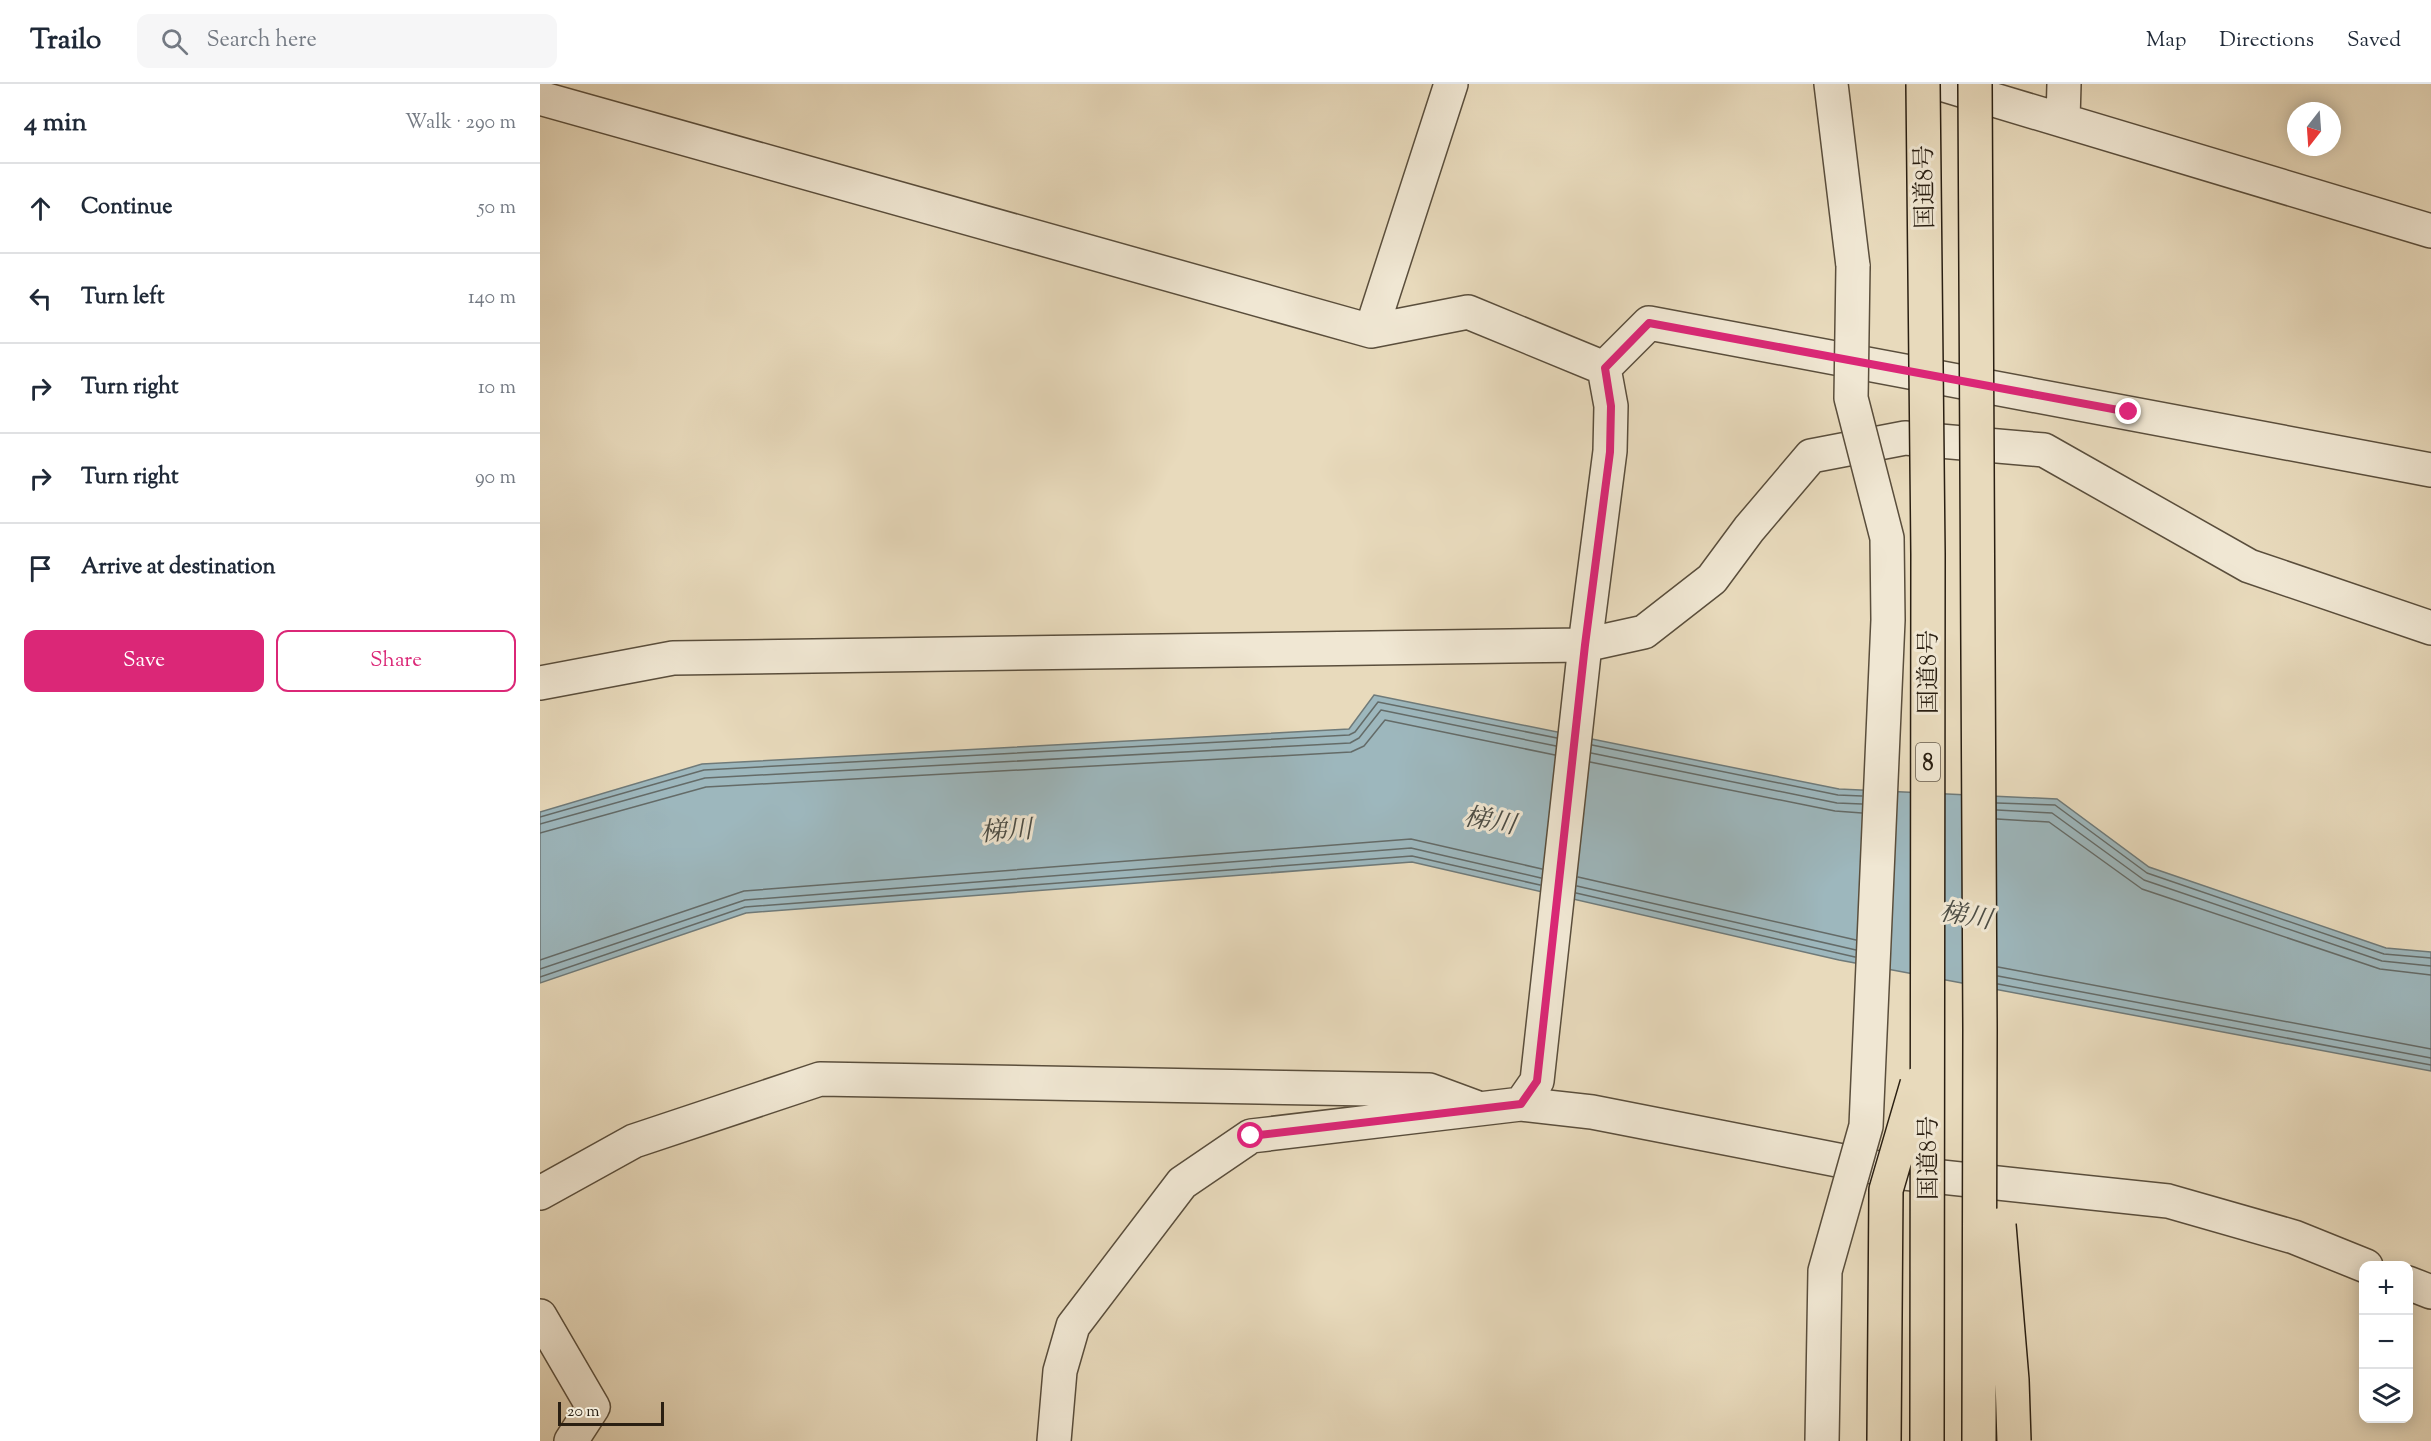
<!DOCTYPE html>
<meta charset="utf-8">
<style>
:root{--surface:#fff;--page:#f6f6f7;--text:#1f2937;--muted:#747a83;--line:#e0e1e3;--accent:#db2777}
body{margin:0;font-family:"Sorts Mill Goudy","Noto Serif JP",serif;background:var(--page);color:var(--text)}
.controls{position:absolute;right:18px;bottom:18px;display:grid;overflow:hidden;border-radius:12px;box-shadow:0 3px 15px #0003}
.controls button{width:54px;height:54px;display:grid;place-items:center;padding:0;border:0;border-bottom:2px solid var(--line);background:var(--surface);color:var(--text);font:30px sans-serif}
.compass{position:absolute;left:1747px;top:18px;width:54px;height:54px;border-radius:50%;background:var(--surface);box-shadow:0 3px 15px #0003;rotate:197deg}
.scale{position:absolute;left:18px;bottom:15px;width:106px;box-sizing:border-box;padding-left:6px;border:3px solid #2a1f12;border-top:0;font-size:16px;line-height:21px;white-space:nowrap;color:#2a1f12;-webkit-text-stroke:4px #f0e7d3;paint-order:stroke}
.stop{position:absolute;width:18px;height:18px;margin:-14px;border:4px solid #db2777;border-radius:50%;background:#fff}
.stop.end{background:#db2777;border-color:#fff;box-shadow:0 2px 6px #0008}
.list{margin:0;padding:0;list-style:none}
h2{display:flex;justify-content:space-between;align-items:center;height:78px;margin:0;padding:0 24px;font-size:26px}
h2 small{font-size:20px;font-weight:400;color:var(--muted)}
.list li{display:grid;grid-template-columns:39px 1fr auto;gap:18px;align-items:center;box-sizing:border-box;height:90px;padding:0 24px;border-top:2px solid var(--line)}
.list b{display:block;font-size:22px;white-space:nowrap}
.list em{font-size:20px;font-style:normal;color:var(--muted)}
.actions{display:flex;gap:12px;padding:18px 24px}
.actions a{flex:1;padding:14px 0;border:2px solid var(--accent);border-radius:12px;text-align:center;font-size:21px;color:var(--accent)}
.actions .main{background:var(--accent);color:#fff}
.icon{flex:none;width:33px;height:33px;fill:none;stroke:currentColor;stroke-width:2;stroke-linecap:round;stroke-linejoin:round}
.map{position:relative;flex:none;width:1891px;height:1357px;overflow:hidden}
header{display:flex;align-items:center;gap:36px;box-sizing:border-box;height:84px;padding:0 30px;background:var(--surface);border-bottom:2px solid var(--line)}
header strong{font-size:28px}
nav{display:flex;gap:33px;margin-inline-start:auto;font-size:21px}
.search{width:420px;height:54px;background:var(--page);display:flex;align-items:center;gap:15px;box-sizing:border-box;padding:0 21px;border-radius:12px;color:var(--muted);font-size:22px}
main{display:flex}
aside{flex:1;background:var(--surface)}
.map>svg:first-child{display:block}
</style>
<header>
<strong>Trailo</strong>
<div class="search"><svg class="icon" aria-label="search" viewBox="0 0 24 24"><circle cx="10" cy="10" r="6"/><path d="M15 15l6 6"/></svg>Search here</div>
<nav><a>Map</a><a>Directions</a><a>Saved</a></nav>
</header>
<main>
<aside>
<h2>4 min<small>Walk · 290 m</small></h2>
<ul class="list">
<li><svg class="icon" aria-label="ahead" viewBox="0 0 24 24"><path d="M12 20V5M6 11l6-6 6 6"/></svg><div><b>Continue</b></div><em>50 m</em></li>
<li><svg class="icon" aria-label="left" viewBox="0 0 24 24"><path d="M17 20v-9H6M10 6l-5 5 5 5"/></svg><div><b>Turn left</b></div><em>140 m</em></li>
<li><svg class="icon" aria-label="right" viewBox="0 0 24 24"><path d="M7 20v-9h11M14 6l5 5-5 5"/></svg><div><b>Turn right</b></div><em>10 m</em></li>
<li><svg class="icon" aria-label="right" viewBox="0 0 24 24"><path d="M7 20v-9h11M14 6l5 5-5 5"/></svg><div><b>Turn right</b></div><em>90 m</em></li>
<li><svg class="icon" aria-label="arrive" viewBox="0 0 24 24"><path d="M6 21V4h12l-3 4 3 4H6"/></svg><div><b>Arrive at destination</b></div></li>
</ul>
<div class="actions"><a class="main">Save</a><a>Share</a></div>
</aside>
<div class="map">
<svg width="1891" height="1357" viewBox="0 0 1891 1357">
<rect width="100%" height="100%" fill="#e8dabc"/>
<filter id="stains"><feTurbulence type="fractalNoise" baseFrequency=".00333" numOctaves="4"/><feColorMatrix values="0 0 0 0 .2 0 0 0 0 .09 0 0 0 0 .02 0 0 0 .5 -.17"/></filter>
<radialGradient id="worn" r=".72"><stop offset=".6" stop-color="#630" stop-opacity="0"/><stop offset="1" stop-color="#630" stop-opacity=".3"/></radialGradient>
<path fill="#9db7bd" stroke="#6f7a79" stroke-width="1.5" d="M 834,611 L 1299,705 L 1517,715 L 1609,783 L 1846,864 L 1891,868 L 1891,987 L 1299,876 L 872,778 L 206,829 L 0,899 L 0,728 L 162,680 L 809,645 Z"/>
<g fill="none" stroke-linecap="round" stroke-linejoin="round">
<path stroke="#646b68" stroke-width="1.5" d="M 1052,661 L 1298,711 L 1322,712
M 1051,669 L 1297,719 L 1322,720
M 1050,678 L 1295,727 L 1322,729
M 1457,719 L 1515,721 L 1607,789 L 1844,870 L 1891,874
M 1457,726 L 1512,729 L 1604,796 L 1842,877 L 1891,882
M 0,733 L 164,686 L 809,651 L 815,648 L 838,618 L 1017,654
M 1457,735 L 1509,738 L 1602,805 L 1840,885 L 1891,891
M 0,740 L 165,694 L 810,659 L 819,654 L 841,626 L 1016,662
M 0,749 L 166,703 L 811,668 L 824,662 L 845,636 L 1015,671
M 1038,793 L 1316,856
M 1037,802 L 1316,866
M 1036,809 L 1315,873
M 0,876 L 204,807 L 871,755 L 1002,785
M 1458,883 L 1891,965
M 0,885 L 205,816 L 871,764 L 1001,794
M 1458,892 L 1891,974
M 0,893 L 205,823 L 872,772 L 1000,801
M 1458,900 L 1891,981"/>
<g stroke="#5a4e3c" stroke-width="36">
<path id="street" d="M 1291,0 L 1313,182
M 1401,0 L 1891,147
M 0,14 L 831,247 L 928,228 L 1064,284
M 1523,36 L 1524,0
M 831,247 L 911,0
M 1064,284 L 1109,239 L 1891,386
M 0,599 L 133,574 L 1045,561 L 1104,548 L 1172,495 L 1209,445 L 1271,372 L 1365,354 L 1504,366 L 1709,482 L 1891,544
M 981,1020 L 997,997 L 1045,561 L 1070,367 L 1071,322 L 1064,284
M 0,1109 L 94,1057 L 280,995 L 889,1006 L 935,1023
M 1868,1199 L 1891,1208
M 0,1232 L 53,1323 L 31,1357
M 514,1357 L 520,1287 L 533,1242 L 642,1099 L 711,1052 L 981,1020 L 1052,1028 L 1364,1089 L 1628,1117 L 1754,1153 L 1826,1182"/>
</g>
<use href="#street" stroke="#f0e7d3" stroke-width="33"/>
<g stroke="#5a4e3c" stroke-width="36" stroke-linecap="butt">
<path id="street-bridge" d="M 1282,1357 L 1285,1187 L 1326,1042 L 1348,536 L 1347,454 L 1311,314 L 1313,182"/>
</g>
<g stroke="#2a1f12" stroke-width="36" stroke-linecap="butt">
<path id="highway-bridge" d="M 1383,0 L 1388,470 L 1387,1357
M 1435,0 L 1440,945 L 1439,1357
M 1459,1141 L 1472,1296 L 1474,1357
M 1344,1357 L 1346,1106 L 1377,1000"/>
</g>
<use href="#street-bridge" stroke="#f0e7d3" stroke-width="33"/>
<use href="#highway-bridge" stroke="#e8dabc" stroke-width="33"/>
</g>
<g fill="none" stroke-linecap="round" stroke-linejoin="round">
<path stroke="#db2777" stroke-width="8" d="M 711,1052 L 981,1020 L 997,997 L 1045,561 L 1070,368 L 1071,322 L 1065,284 L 1109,239 L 1589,328"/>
</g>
<g text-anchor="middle" stroke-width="6" stroke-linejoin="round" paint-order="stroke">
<rect fill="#f0e7d3" stroke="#655b4c" stroke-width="1.5" x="1376" y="659" width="24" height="38" rx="4.5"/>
<g font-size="22" font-weight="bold" fill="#2a1f12">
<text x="1388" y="686">8</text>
</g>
<g font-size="24" fill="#2a1f12" stroke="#f0e7d3">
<text transform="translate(1384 103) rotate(-91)" y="8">国道8号</text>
<text transform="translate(1388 588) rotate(-90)" y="8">国道8号</text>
<text transform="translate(1388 1074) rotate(-90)" y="8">国道8号</text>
</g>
<g font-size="26" font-style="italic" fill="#4c4d45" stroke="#f0e7d3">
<text transform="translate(950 736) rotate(10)" y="9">梯川</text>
<text transform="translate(466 746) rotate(-4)" y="9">梯川</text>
<text transform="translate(1426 831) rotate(10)" y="9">梯川</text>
</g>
</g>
<rect width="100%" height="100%" filter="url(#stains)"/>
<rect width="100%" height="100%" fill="url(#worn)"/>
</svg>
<div class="controls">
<button>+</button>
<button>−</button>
<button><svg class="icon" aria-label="layers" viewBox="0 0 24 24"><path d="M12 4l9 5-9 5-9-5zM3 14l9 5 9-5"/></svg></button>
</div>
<svg class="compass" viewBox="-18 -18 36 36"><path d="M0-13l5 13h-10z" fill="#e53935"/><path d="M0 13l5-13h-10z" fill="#747a83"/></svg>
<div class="scale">20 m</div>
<div class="stop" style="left:711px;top:1052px"></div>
<div class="stop end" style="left:1589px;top:328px"></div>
</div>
</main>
